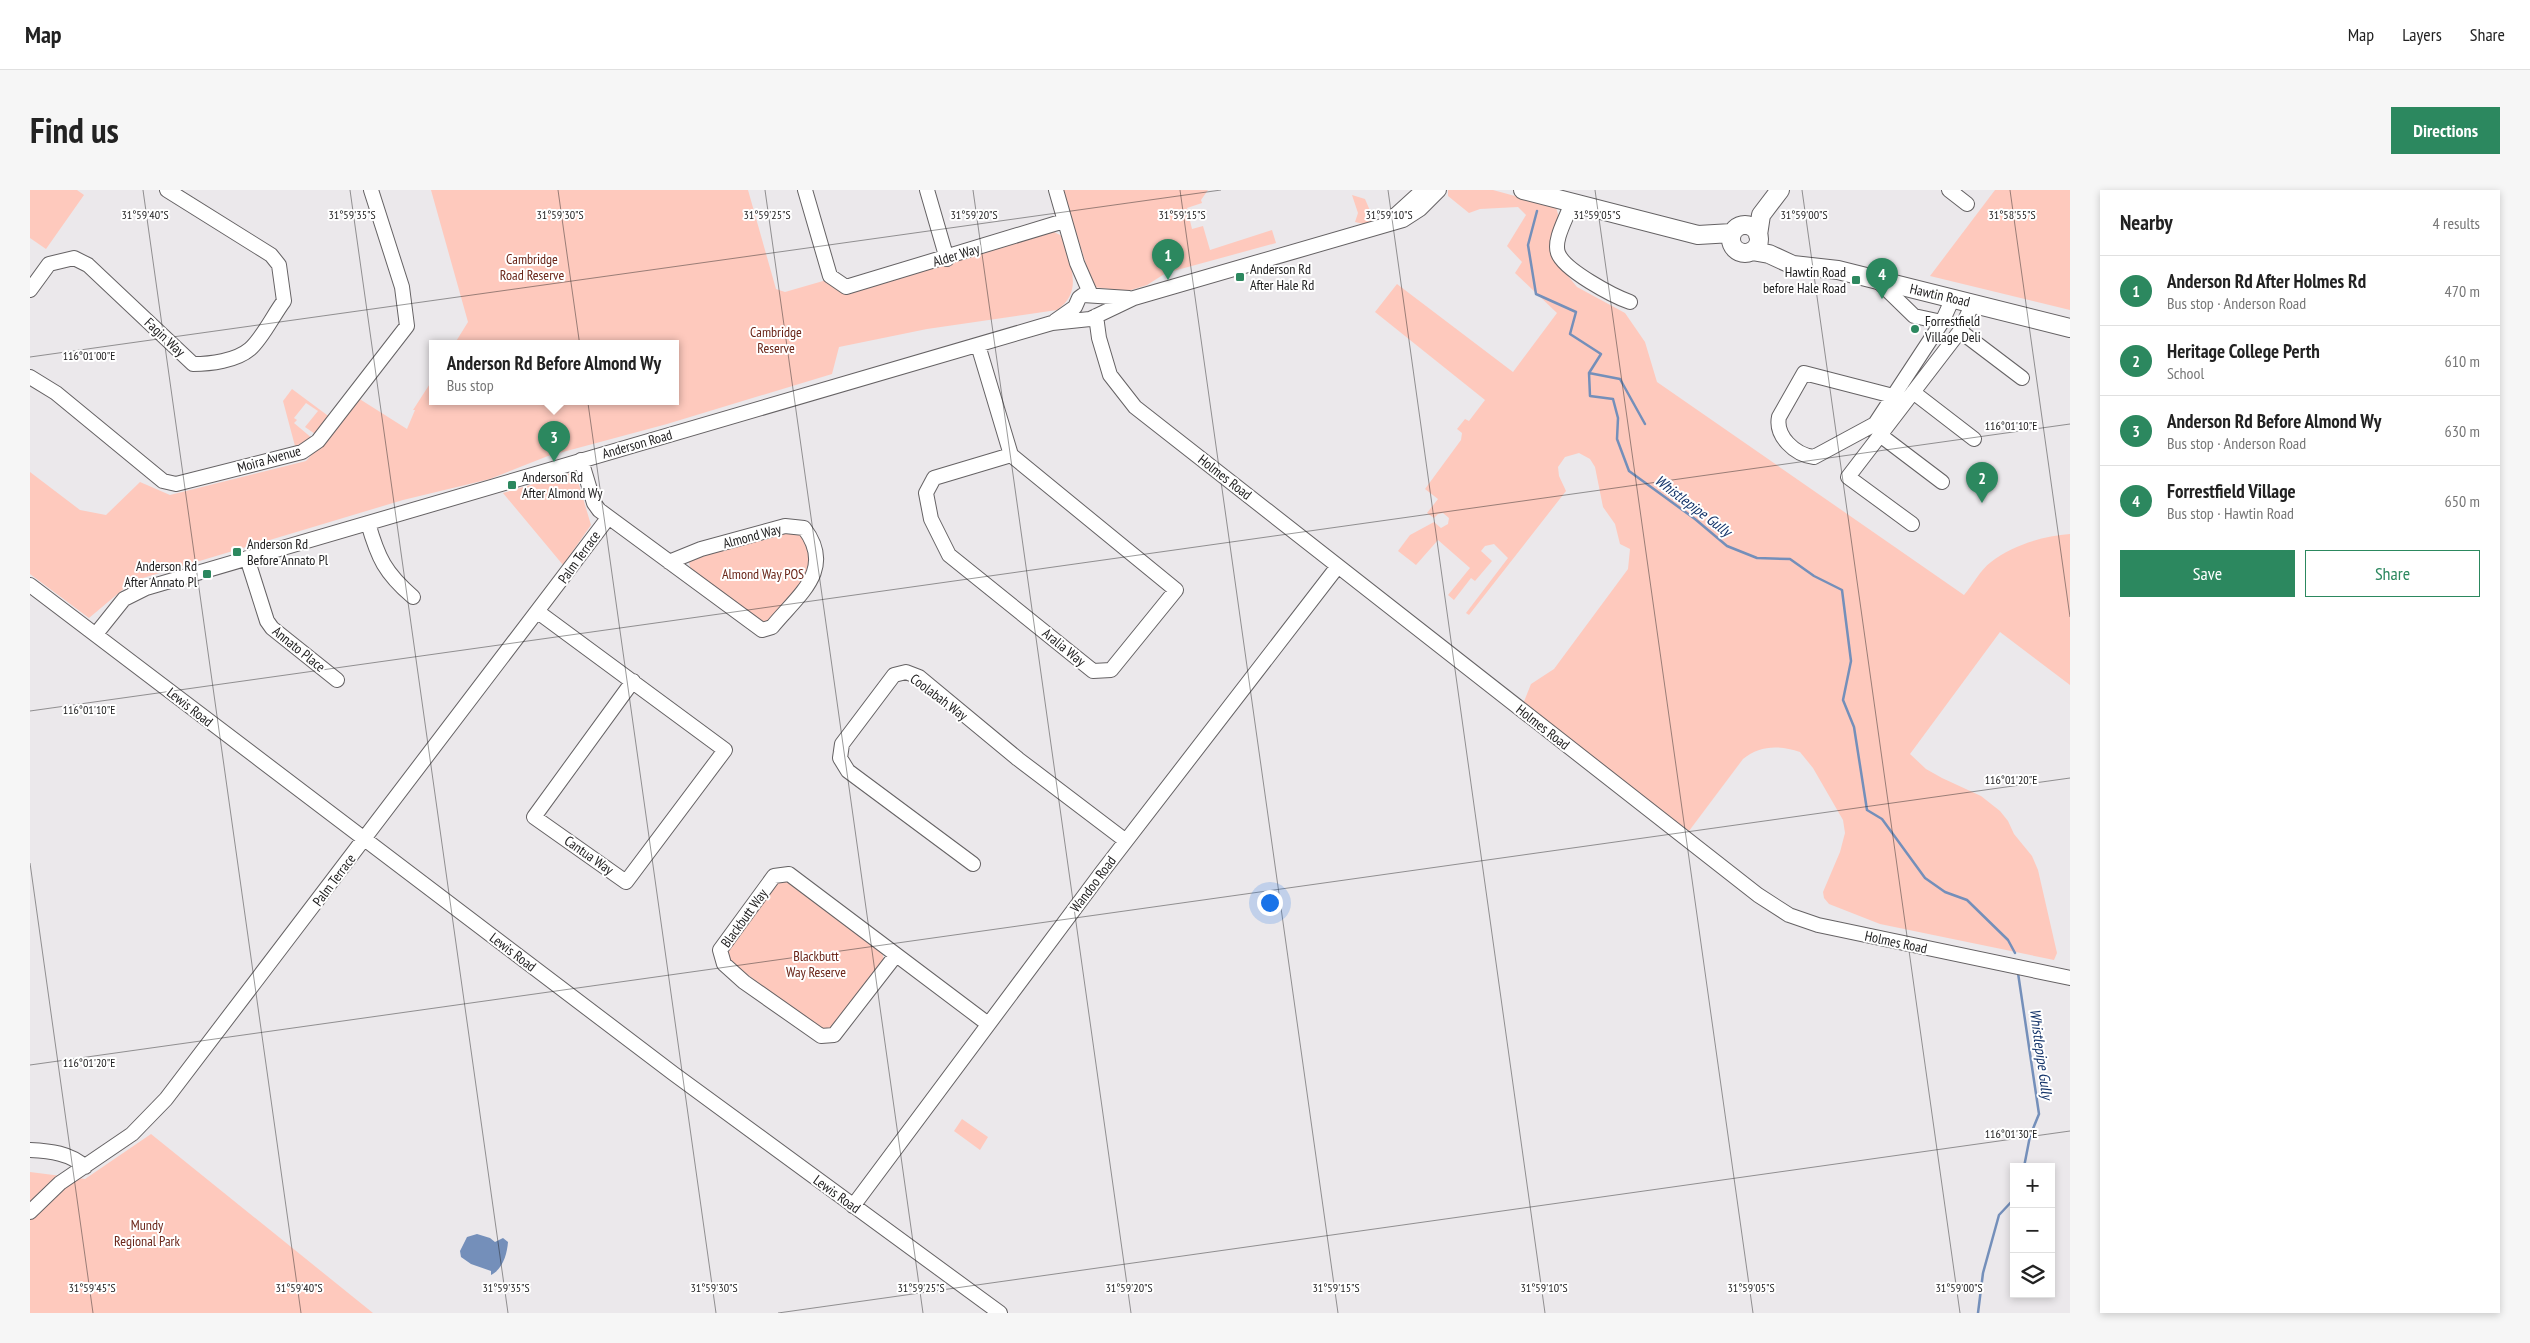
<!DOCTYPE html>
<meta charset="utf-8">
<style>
:root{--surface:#fff;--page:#f6f6f6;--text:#222;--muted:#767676;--line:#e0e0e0;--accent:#2c885f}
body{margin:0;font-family:"PT Sans Narrow",sans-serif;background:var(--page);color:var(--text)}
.controls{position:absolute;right:15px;bottom:15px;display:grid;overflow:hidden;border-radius:0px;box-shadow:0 2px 8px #0003}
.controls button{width:45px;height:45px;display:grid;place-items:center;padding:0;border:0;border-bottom:1px solid var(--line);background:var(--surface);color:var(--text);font:25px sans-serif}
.you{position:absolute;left:1239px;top:712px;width:18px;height:18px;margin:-12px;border:4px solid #fff;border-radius:50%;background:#1a73e8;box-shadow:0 0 0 8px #1a73e833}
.badge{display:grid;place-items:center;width:32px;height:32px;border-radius:50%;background:var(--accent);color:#fff;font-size:16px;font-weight:700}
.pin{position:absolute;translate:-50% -41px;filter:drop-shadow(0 1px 2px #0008)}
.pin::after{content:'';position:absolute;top:26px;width:18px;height:15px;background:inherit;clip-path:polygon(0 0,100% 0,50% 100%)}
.popup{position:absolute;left:399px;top:150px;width:250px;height:65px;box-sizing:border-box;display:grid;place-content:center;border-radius:0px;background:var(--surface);filter:drop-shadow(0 1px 4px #0005);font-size:16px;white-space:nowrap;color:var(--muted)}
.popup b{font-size:19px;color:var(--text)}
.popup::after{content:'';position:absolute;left:50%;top:100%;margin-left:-10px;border:10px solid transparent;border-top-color:var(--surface)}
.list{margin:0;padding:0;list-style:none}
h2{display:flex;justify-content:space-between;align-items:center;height:65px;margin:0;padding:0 20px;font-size:21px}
h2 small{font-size:16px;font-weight:400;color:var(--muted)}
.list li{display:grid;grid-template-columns:32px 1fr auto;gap:15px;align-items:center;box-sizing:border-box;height:70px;padding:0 20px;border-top:1px solid var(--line)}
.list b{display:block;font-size:19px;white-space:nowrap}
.list p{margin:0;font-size:16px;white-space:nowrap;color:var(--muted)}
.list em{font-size:16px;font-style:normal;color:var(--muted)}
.actions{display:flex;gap:10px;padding:15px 20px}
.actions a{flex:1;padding:11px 0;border:1px solid var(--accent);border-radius:0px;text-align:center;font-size:18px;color:var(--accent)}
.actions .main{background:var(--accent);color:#fff}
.icon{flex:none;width:28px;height:28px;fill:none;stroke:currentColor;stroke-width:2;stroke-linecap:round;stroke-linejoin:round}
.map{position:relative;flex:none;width:2040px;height:1123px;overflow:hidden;border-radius:0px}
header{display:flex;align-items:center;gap:30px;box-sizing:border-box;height:70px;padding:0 25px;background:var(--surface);border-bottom:1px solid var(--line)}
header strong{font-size:24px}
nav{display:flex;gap:28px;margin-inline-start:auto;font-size:18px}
.intro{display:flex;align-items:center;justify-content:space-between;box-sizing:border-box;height:120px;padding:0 30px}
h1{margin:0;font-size:35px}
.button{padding:12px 22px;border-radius:0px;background:var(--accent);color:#fff;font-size:18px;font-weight:700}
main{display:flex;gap:30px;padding:0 30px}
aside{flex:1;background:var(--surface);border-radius:0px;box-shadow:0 2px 8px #0003}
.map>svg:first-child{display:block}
</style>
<header>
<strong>Map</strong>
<nav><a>Map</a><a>Layers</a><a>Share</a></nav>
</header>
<div class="intro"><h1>Find us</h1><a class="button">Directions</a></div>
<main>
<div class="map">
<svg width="2040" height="1123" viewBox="0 0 2040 1123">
<rect width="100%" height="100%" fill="#ebe8eb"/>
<path fill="#fec9bd" d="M 0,0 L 47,0 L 54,5 L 16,59 L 0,48 Z
M 401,0 L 718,0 L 746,99 L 755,102 L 800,89 L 817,100 L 1022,41 L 1032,46 C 1039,73 1055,101 1027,120 L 897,139 L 809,157 L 802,184 L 637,234 L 518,266 L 460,289 L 373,310 L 103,391 L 59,428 L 0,384 L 0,282 L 50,320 L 76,325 L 110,292 L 140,305 L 276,271 L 318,223 L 328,208 L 377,239 L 385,220 L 383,220 L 403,189 L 403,211 L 645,211 L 645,153 L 425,153 L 438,132 Z
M 1033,0 L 1178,0 L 1171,10 L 1172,13 L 1157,18 L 1162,39 L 1173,36 L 1180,60 L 1242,40 L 1246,53 L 1136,83 L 1117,95 L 1098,101 L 1063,97 Z
M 1418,0 L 1463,0 L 1526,17 L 1529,28 L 1521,49 L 1524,69 L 1547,97 L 1595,123 L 1615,152 L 1627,192 L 1934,405 C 1943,395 1950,380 1961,372 C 1983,355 2013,346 2040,344 L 2040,495 L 1970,442 L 1880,564 L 1896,579 L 1912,588 L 1951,606 L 1970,621 L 1978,631 L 1984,644 L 2002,666 L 2008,680 L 2027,763 L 2024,770 L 1850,734 L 1799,714 L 1794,708 L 1793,702 L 1810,662 L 1815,643 L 1813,630 L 1783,578 L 1770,562 C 1749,555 1730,555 1713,569 L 1659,641 L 1493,514 L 1501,494 L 1524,479 L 1598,379 L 1600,359 L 1590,354 L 1585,334 L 1573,317 L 1565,277 L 1560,269 L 1549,263 L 1535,267 L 1528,277 L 1529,286 L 1536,301 L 1439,425 L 1436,423 L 1478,368 L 1464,354 L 1455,356 L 1451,361 L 1462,371 L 1445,391 L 1441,388 L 1424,410 L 1418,405 L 1440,378 L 1408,350 L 1386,375 L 1368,361 L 1380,345 L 1404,332 L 1411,338 L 1418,334 L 1419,328 L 1413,323 L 1408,324 L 1404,328 L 1397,323 L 1408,309 L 1395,299 L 1431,250 L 1432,243 L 1427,239 L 1435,229 L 1439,231 L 1455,210 L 1345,122 L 1367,94 L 1483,182 L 1527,123 L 1485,83 L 1492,72 L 1477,56 L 1496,25 L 1488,17 L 1450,19 L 1439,23 L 1418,6 Z
M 1965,0 L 2040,0 L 2040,120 L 1900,86 Z
M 1322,5 L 1335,9 L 1344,30 L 1334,34 L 1325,32 L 1328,23 Z
M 262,199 L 297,225 L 303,227 L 288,246 L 275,237 L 288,221 L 276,213 L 264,228 L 267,230 L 264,233 L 283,249 L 265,256 L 253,211 Z
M 541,283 L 547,288 L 561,335 L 533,375 L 473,303 Z
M 774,338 L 785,385 L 744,431 L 731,433 L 661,381 L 658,368 L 662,363 Z
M 757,690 L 852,761 L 854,771 L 803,840 L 793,841 L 698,770 L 696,760 L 747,692 Z
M 932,929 L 958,947 L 950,960 L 924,941 Z
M 121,944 L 343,1123 L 0,1123 L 0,982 L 55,989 Z"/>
<path fill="#748fba" d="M 447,1044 L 460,1048 L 465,1052 L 473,1048 L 478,1052 C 477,1064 473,1079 461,1085 L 461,1081 L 441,1074 L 431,1067 L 430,1061 L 437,1047 Z"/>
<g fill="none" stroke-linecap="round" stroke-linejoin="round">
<path stroke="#748fba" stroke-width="2.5" d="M 1507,21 L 1498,55 L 1506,104 L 1546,122 L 1540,144 L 1571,164 L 1559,183 L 1590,189 L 1615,234
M 1559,183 L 1560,206 L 1583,209 L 1588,228 L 1587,249 L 1599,281 L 1665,329 L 1697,356 L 1727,368 L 1760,369 L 1784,386 L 1812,400 L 1821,471 L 1813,510 L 1824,537 L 1837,620 L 1852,629 L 1895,688 L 1915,702 L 1937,710 L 1978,750 L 1985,763
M 1988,783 L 2009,924 L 2000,946 L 1994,977
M 1948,1123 L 1953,1083 L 1969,1025 L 1984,1009"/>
<g stroke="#656264" stroke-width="16">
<path id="minor" d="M 775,0 L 800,86 L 816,97 L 1034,31
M 897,0 L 917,69
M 1026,0 L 1047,73 L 1061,105
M 1919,0 L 1937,14
M 1542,12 C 1538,26 1523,49 1528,63 C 1534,80 1583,106 1600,112
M 1359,31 L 1393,0
M 1848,91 L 1884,126 L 1912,132
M 0,100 L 19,74 L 44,68 L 58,75 L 163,174 C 180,174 206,171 220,159 C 232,149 244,124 254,111 L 249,75 L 241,65 L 137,0
M 1066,126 L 1069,148 L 1080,185 L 1105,217 L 1728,705 L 1759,725 L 1788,735 L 2040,788
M 1025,131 L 1045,117 L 1049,108 L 1053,105 L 1099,108
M 1930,141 L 1992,188
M 948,155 L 981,265 L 1146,400 L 1081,480 L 1063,481 L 919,365 L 901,329 L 896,303 L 904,288 L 981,265
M 0,187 L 26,203 L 133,291 L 146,294 L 272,262 L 288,251 L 377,136 L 372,97 L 341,0
M 1883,202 L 1944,249
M 1863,206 L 1774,183 L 1749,227 C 1745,246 1765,265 1784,267 L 1845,234 L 1912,132 L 1923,108
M 1850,245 L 1912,292
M 551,270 L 564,313 L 569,320 L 732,440 L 742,437 C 768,405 806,380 774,338 L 755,336 L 671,359 L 639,372
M 338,333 C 348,368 355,383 383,407
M 1882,334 L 1818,287 L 1930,141 L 1943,113
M 217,368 L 237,431 L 242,438 L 307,490
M 0,395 L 644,884 L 970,1123
M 508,422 L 695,560 L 596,692 L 504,627 L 603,491
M 66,444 L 94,409 L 116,398 L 1022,133 L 1060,129 L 1104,108 L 1373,30 L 1390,19 L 1409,0
M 943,674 L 818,581 L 810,568 L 812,554 L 864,485 L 876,482 L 889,487 L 988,569 L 1096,651
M 866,765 L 804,845 L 791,846 L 714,792 L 694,774 L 690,760 L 744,686 L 759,684 L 958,834
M 0,960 C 20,961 40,963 55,977
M 823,1016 L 1072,682 L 1308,376
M 0,1022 L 30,993 L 102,944 L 136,909 L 578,328"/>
</g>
<g stroke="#656264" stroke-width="20">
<path id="major" d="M 1493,0 L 1668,45 L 1702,43
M1701 49a14 14 0 1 1 28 0a14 14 0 1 1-28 0Z
M 1728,45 L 1731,25 L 1750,0
M 1722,61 L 1739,64 L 1763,75 L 1808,80 L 2040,138"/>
</g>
<use href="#minor" stroke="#fff" stroke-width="14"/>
<use href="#major" stroke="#fff" stroke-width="18"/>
</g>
<path fill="none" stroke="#222122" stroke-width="1" stroke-opacity="0.45" d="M 113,0 L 271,1123M 320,0 L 478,1123M 528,0 L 686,1123M 735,0 L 893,1123M 943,0 L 1101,1123M 1150,0 L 1308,1123M 1358,0 L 1515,1123M 1565,0 L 1723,1123M 1772,0 L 1930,1123M 1980,0 L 2040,427M 0,167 L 1191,0M 0,521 L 2040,234M 0,673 L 63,1123M 0,875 L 2040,588M 748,1123 L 2040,941"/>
<g fill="#2c885f" stroke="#fff" stroke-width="2">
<rect x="1205" y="82" width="10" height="10" rx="2.5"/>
<rect x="1821" y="85" width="10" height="10" rx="2.5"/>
<circle cx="1885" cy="139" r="5"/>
<rect x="477" y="290" width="10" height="10" rx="2.5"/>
<rect x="202" y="357" width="10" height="10" rx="2.5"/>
<rect x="172" y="379" width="10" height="10" rx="2.5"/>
</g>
<g text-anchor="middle" stroke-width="4" stroke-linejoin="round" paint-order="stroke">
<g font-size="14" fill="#222122" stroke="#fff">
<text transform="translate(926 65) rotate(-17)" y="5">Alder Way</text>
<text transform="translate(1910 105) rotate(13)" y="5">Hawtin Road</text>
<text transform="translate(135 147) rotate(43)" y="5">Fagin Way</text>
<text transform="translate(607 254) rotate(-16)" y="5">Anderson Road</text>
<text transform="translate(239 269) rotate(-16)" y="5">Moira Avenue</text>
<text transform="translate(1195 287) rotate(38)" y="5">Holmes Road</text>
<text transform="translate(722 346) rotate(-15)" y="5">Almond Way</text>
<text transform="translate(549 367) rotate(-54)" y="5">Palm Terrace</text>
<text transform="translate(1034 457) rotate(39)" y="5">Aralia Way</text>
<text transform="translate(269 459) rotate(39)" y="5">Annato Place</text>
<text transform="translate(909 507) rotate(37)" y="5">Coolabah Way</text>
<text transform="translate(160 517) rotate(38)" y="5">Lewis Road</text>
<text transform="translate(1513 537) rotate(38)" y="5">Holmes Road</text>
<text transform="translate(559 665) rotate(35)" y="5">Cantua Way</text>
<text transform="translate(304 690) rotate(-53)" y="5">Palm Terrace</text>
<text transform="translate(1063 694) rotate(-53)" y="5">Wandoo Road</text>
<text transform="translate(714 728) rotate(-54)" y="5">Blackbutt Way</text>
<text transform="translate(1866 752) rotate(12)" y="5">Holmes Road</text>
<text transform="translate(483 762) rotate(37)" y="5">Lewis Road</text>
<text transform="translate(807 1004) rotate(36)" y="5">Lewis Road</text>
</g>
<g font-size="14" fill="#6a2518" stroke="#fff">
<text x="502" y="74">Cambridge<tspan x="502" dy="16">Road Reserve</tspan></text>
<text x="746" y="147">Cambridge<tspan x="746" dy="16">Reserve</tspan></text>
<text x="733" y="389">Almond Way POS</text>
<text x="786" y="771">Blackbutt<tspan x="786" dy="16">Way Reserve</tspan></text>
<text x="117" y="1040">Mundy<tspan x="117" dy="16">Regional Park</tspan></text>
</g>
<g font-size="14" fill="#222122" stroke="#fff" text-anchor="start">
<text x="1220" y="84">Anderson Rd<tspan x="1220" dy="16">After Hale Rd</tspan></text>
<text x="1816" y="87" text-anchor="end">Hawtin Road<tspan x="1816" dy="16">before Hale Road</tspan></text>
<text x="1895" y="136">Forrestfield<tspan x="1895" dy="16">Village Deli</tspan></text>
<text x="492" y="292">Anderson Rd<tspan x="492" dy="16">After Almond Wy</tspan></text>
<text x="217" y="359">Anderson Rd<tspan x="217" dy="16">Before Annato Pl</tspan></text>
<text x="167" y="381" text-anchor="end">Anderson Rd<tspan x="167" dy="16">After Annato Pl</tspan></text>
</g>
<g font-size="15" font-style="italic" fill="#133369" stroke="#fff">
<text transform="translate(1663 316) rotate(37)" y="5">Whistlepipe Gully</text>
<text transform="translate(2011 864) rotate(82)" y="5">Whistlepipe Gully</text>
</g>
</g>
<g font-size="12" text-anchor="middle" fill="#222122" stroke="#fff" stroke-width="4" stroke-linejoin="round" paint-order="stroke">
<text x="115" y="29">31°59'40"S</text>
<text x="322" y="29">31°59'35"S</text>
<text x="530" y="29">31°59'30"S</text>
<text x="737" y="29">31°59'25"S</text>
<text x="944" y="29">31°59'20"S</text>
<text x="1152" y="29">31°59'15"S</text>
<text x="1359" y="29">31°59'10"S</text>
<text x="1567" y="29">31°59'05"S</text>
<text x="1774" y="29">31°59'00"S</text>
<text x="1982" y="29">31°58'55"S</text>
<text x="59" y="170">116°01'00"E</text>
<text x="1981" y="240">116°01'10"E</text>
<text x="59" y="524">116°01'10"E</text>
<text x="1981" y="594">116°01'20"E</text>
<text x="59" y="877">116°01'20"E</text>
<text x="1981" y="948">116°01'30"E</text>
<text x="62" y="1102">31°59'45"S</text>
<text x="269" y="1102">31°59'40"S</text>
<text x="476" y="1102">31°59'35"S</text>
<text x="684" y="1102">31°59'30"S</text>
<text x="891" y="1102">31°59'25"S</text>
<text x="1099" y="1102">31°59'20"S</text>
<text x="1306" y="1102">31°59'15"S</text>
<text x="1514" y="1102">31°59'10"S</text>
<text x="1721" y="1102">31°59'05"S</text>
<text x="1929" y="1102">31°59'00"S</text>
</g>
</svg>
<div class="controls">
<button>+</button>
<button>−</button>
<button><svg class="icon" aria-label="layers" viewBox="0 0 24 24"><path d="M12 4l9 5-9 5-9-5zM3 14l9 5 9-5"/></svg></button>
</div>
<div class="you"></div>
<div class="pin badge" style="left:1138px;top:90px">1</div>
<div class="pin badge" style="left:1952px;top:313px">2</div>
<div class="pin badge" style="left:524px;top:272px">3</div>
<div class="popup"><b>Anderson Rd Before Almond Wy</b>Bus stop</div>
<div class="pin badge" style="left:1852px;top:109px">4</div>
</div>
<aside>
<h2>Nearby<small>4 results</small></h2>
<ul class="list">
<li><span class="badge">1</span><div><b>Anderson Rd After Holmes Rd</b><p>Bus stop · Anderson Road</p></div><em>470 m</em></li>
<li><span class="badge">2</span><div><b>Heritage College Perth</b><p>School</p></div><em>610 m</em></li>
<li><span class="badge">3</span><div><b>Anderson Rd Before Almond Wy</b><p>Bus stop · Anderson Road</p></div><em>630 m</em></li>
<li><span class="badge">4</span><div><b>Forrestfield Village</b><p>Bus stop · Hawtin Road</p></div><em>650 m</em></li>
</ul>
<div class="actions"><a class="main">Save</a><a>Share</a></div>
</aside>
</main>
